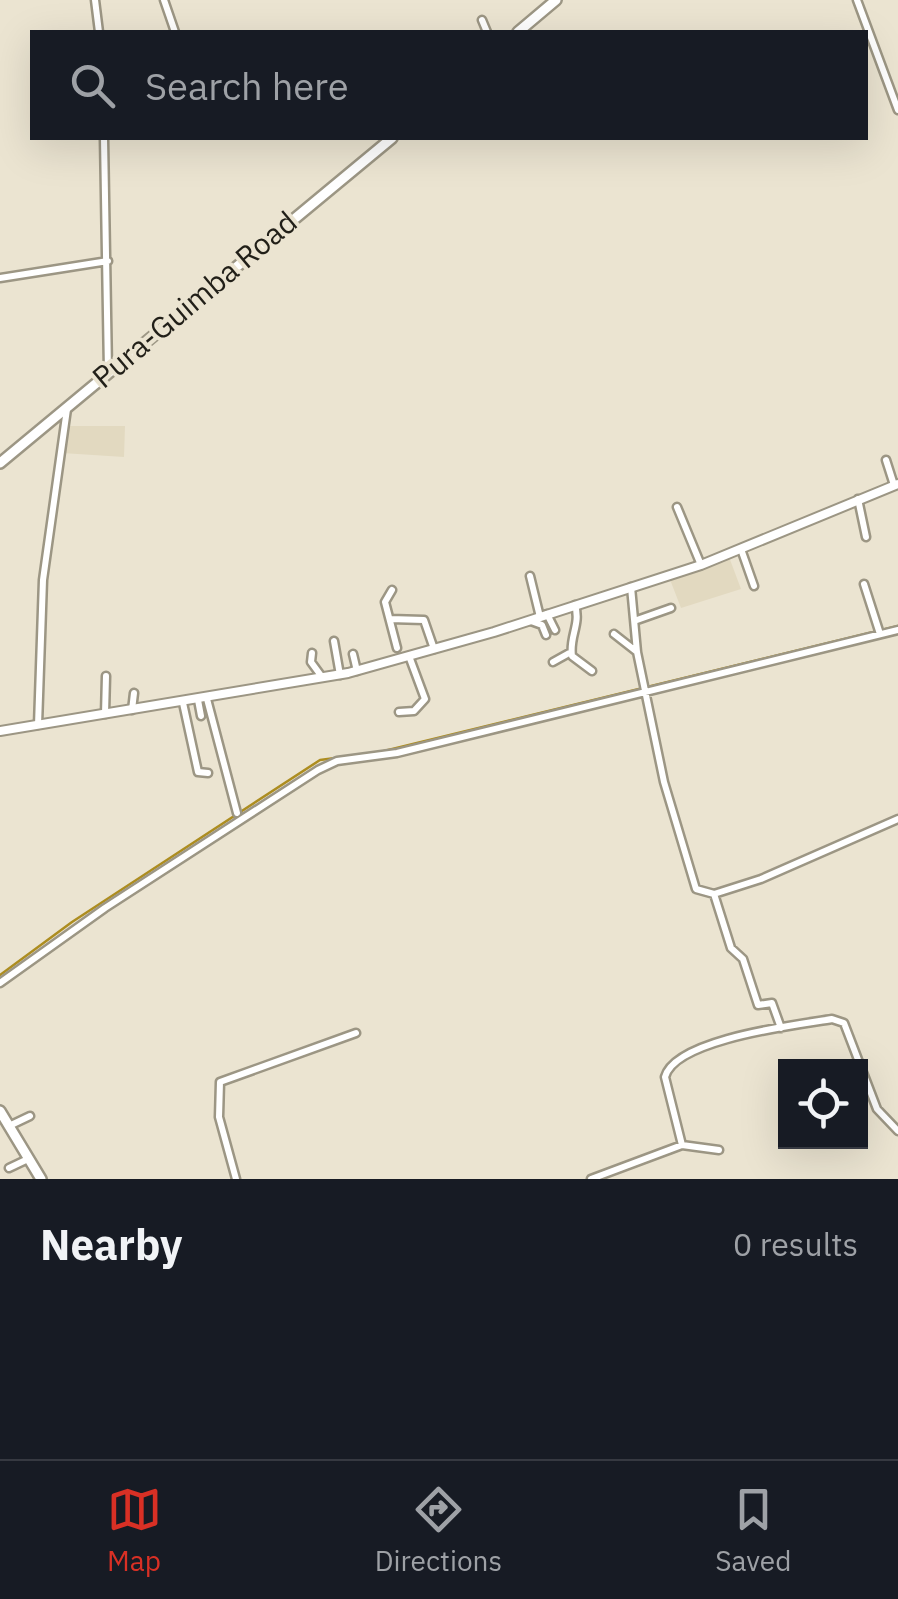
<!DOCTYPE html>
<style>
:root{--surface:#171b24;--page:#242831;--text:#f1f3f6;--muted:#9ea1a6;--line:#363941;--accent:#d93025}
body{margin:0;font-family:"IBM Plex Sans",sans-serif;background:var(--page);color:var(--text)}
.controls{position:absolute;right:30px;bottom:30px;display:grid;overflow:hidden;border-radius:0px;box-shadow:0 10px 40px #0002}
.controls button{width:90px;height:90px;display:grid;place-items:center;padding:0;border:0;border-bottom:2px solid var(--line);background:var(--surface);color:var(--text);font:50px sans-serif}
.list{margin:0;padding:0;list-style:none}
h2{display:flex;justify-content:space-between;align-items:center;height:130px;margin:0;padding:0 40px;font-size:42px}
h2 small{font-size:32px;font-weight:400;color:var(--muted)}
.icon{flex:none;width:55px;height:55px;fill:none;stroke:currentColor;stroke-width:2;stroke-linecap:round;stroke-linejoin:round}
.map{position:relative;flex:none;width:898px;height:1179px;overflow:hidden}
.search{position:absolute;background:var(--surface);box-shadow:0 10px 40px #0002;left:30px;right:30px;top:30px;height:110px;display:flex;align-items:center;gap:25px;box-sizing:border-box;padding:0 35px;border-radius:0px;color:var(--muted);font-size:38px}
.sheet{height:280px;background:var(--surface)}
nav{display:flex;justify-content:space-around;align-items:center;box-sizing:border-box;height:140px;border-top:2px solid var(--line);background:var(--surface);font-size:28px;color:var(--muted)}
nav a{display:grid;justify-items:center;gap:5px}
nav .on{color:var(--accent)}
.map>svg:first-child{display:block}
</style>
<div class="map">
<svg width="898" height="1179" viewBox="0 0 898 1179">
<rect width="100%" height="100%" fill="#ebe4d1"/>
<path fill="#e2d9c0" d="M 65,426 L 125,426 L 124,457 L 62,453 Z
M 729,557 L 741,589 L 681,608 L 669,577 Z"/>
<g fill="none" stroke-linecap="round" stroke-linejoin="round">
<path stroke="#ad8d20" stroke-width="2.5" d="M 0,975 L 72,922 L 320,760 L 380,752 L 898,626"/>
<g stroke="#9c9684" stroke-width="11">
<path id="minor" d="M 95,0 L 99,32
M 164,0 L 175,32
M 857,0 L 898,110
M 482,20 L 487,32
M 104,138 L 108,371
M 0,278 L 108,261
M 886,460 L 894,485
M 858,499 L 866,537
M 677,507 L 701,565
M 741,549 L 754,586
M 530,576 L 540,617
M 864,584 L 880,634
M 631,587 L 637,652 L 664,782 L 696,889 L 714,894 L 761,879 L 898,819
M 392,590 L 385,602 L 397,648
M 575,605 C 581,625 569,636 572,656 L 592,671
M 547,614 L 555,630
M 390,619 L 424,620 L 434,649
M 637,620 L 671,608
M 531,621 L 542,625 L 546,635
M 614,634 L 637,652
M 334,641 L 340,675
M 312,653 L 311,662 L 322,677
M 353,654 L 357,671
M 553,662 L 571,652
M 207,699 L 237,813
M 198,700 L 201,716
M 183,703 L 198,772 L 208,773
M 132,710 L 134,693
M 399,712 L 414,711 L 425,699 L 409,656
M 105,714 L 106,676
M 38,725 L 43,580 L 67,409
M 714,894 L 731,948 L 743,959 L 758,1005 L 772,1003 L 781,1028
M 0,983 L 105,908 L 318,770 L 337,761 L 397,753 L 898,630
M 9,1126 L 30,1116
M 682,1145 L 719,1150
M 9,1168 L 28,1159
M 236,1179 L 219,1117 L 220,1082 L 356,1033
M 591,1179 L 682,1145 L 665,1077 C 675,1039 796,1025 832,1019 L 844,1023 L 877,1109 L 898,1131"/>
</g>
<g stroke="#9c9684" stroke-width="12">
<path id="tertiary" d="M 0,731 L 348,673 L 494,632 L 701,565 L 898,484"/>
</g>
<g stroke="#9c9684" stroke-width="14">
<path id="secondary" d="M 518,32 L 556,0
M 0,463 L 392,138
M 0,1111 L 41,1179"/>
</g>
<use href="#minor" stroke="#fff" stroke-width="6"/>
<use href="#tertiary" stroke="#fff" stroke-width="8"/>
<use href="#secondary" stroke="#fff" stroke-width="9"/>
</g>
<g text-anchor="middle" stroke-width="8" stroke-linejoin="round" paint-order="stroke">
<g font-size="30" fill="#211f18" stroke="#ebe4d1">
<text transform="translate(195 300) rotate(-40)" y="10">Pura-Guimba Road</text>
</g>
</g>
</svg>
<div class="controls">
<button><svg class="icon" aria-label="locate" viewBox="0 0 24 24"><circle cx="12" cy="12" r="6"/><path d="M12 2v4M12 18v4M2 12h4M18 12h4"/></svg></button>
</div>
<div class="search"><svg class="icon" aria-label="search" viewBox="0 0 24 24"><circle cx="10" cy="10" r="6"/><path d="M15 15l6 6"/></svg>Search here</div>
</div>
<section class="sheet">
<h2>Nearby<small>0 results</small></h2>
<ul class="list">
</ul>
</section>
<nav>
<a class="on"><svg class="icon" aria-label="map" viewBox="0 0 24 24"><path d="M3 6l6-2 6 2 6-2v14l-6 2-6-2-6 2zM9 4v14M15 6v14"/></svg>Map</a>
<a><svg class="icon" aria-label="directions" viewBox="0 0 24 24"><path d="M12 3l9 9-9 9-9-9zM9 14v-3h6M13 9l2 2-2 2"/></svg>Directions</a>
<a><svg class="icon" aria-label="saved" viewBox="0 0 24 24"><path d="M7 4h10v16l-5-4-5 4z"/></svg>Saved</a>
</nav>
